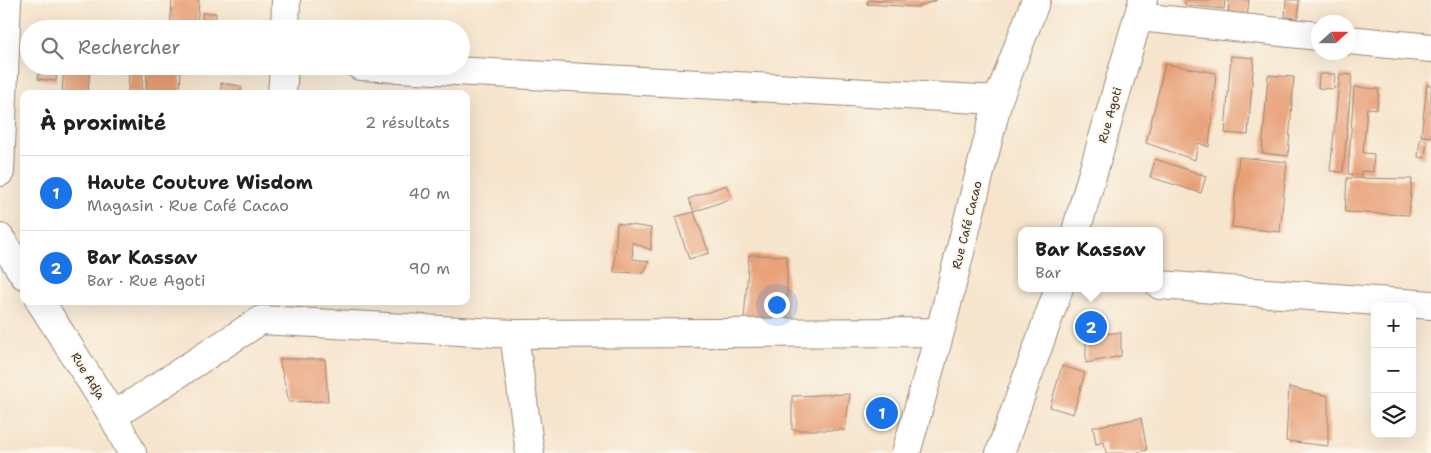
<!DOCTYPE html>
<html lang="fr">
<meta charset="utf-8">
<style>
:root{--surface:#fff;--page:#f2f2f2;--text:#202124;--muted:#757577;--line:#e0e0e0;--accent:#1a73e8}
body{margin:0;font-family:"Shantell Sans",sans-serif;background:var(--page);color:var(--text)}
.controls{position:absolute;right:15px;bottom:15px;display:grid;overflow:hidden;border-radius:10px;box-shadow:0 5px 20px #0002}
.controls button{width:45px;height:45px;display:grid;place-items:center;padding:0;border:0;border-bottom:1px solid var(--line);background:var(--surface);color:var(--text);font:25px sans-serif}
.compass{position:absolute;left:1311px;top:15px;width:45px;height:45px;border-radius:50%;background:var(--surface);box-shadow:0 5px 20px #0002;rotate:69deg}
.you{position:absolute;left:776px;top:304px;width:18px;height:18px;margin:-12px;border:4px solid #fff;border-radius:50%;background:#1a73e8;box-shadow:0 0 0 8px #1a73e833}
.badge{display:grid;place-items:center;width:32px;height:32px;border-radius:50%;background:var(--accent);color:#fff;font-size:16px;font-weight:700}
.pin{position:absolute;translate:-50% -50%;border:2px solid #fff;box-shadow:0 1px 5px #0006}
.popup{position:absolute;left:1018px;top:227px;width:145px;height:65px;box-sizing:border-box;display:grid;place-content:center;border-radius:10px;background:var(--surface);filter:drop-shadow(0 1px 4px #0005);font-size:16px;white-space:nowrap;color:var(--muted)}
.popup b{font-size:19px;color:var(--text)}
.popup::after{content:'';position:absolute;left:50%;top:100%;margin-left:-10px;border:10px solid transparent;border-top-color:var(--surface)}
.list{margin:0;padding:0;list-style:none}
h2{display:flex;justify-content:space-between;align-items:center;height:65px;margin:0;padding:0 20px;font-size:21px}
h2 small{font-size:16px;font-weight:400;color:var(--muted)}
.list li{display:grid;grid-template-columns:32px 1fr auto;gap:15px;align-items:center;box-sizing:border-box;height:75px;padding:0 20px;border-top:1px solid var(--line)}
.list b{display:block;font-size:19px;white-space:nowrap}
.list p{margin:0;font-size:16px;white-space:nowrap;color:var(--muted)}
.list em{font-size:16px;font-style:normal;color:var(--muted)}
.icon{flex:none;width:28px;height:28px;fill:none;stroke:currentColor;stroke-width:2;stroke-linecap:round;stroke-linejoin:round}
.map{position:relative;flex:none;width:1431px;height:453px;overflow:hidden}
.search{position:absolute;background:var(--surface);box-shadow:0 5px 20px #0002;left:20px;top:20px;width:450px;height:55px;display:flex;align-items:center;gap:12px;box-sizing:border-box;padding:0 18px;border-radius:28px;color:var(--muted);font-size:19px}
.panel{position:absolute;background:var(--surface);box-shadow:0 5px 20px #0002;left:20px;top:90px;width:450px;height:215px;border-radius:10px}
.map>svg:first-child{display:block}
</style>
<div class="map">
<svg width="1431" height="453" viewBox="0 0 1431 453">
<rect width="100%" height="100%" fill="#fbf7ec"/>
<filter id="ink" filterUnits="userSpaceOnUse"><feTurbulence type="fractalNoise" baseFrequency=".02" numOctaves="2"/><feDisplacementMap in="SourceGraphic" scale="10" xChannelSelector="R" yChannelSelector="G"/><feConvolveMatrix kernelMatrix="1 2 1 2 8 2 1 2 1" color-interpolation-filters="sRGB"/></filter>
<filter id="wash" filterUnits="userSpaceOnUse"><feTurbulence type="fractalNoise" baseFrequency=".0096" numOctaves="4" result="noise"/><feDisplacementMap in="SourceGraphic" scale="20" xChannelSelector="R" yChannelSelector="G"/><feGaussianBlur stdDeviation="1.12" result="paint"/><feColorMatrix in="noise" values="0 0 0 0 0 0 0 0 0 0 0 0 0 0 0 0 0 1.4 0 .05"/><feComposite in="paint" operator="in"/></filter>
<g filter="url(#wash)">
<rect width="100%" height="100%" fill="#f6e4cc"/>
<g id="blocks">
<path fill="#e89f76" d="M 172,0 L 199,0 L 197,29 L 170,29 Z
M 868,0 L 937,0 L 917,7 L 867,4 Z
M 1185,0 L 1225,0 L 1224,9 L 1185,5 Z
M 1229,0 L 1249,0 L 1247,18 L 1228,16 Z
M 1286,0 L 1299,0 L 1298,18 L 1285,17 Z
M 202,13 L 216,13 L 216,29 L 201,29 Z
M 1231,56 L 1254,58 L 1248,135 L 1225,133 Z
M 1165,64 L 1216,73 L 1209,147 L 1198,143 L 1195,160 L 1146,143 Z
M 39,66 L 57,66 L 56,81 L 38,79 Z
M 64,66 L 90,66 L 88,94 L 62,94 Z
M 129,66 L 143,66 L 142,93 L 128,92 Z
M 147,66 L 181,66 L 180,94 L 146,94 Z
M 1319,74 L 1335,74 L 1334,89 L 1318,88 Z
M 1340,74 L 1352,75 L 1343,172 L 1330,171 Z
M 1268,75 L 1294,77 L 1288,156 L 1262,153 Z
M 221,83 L 241,86 L 241,94 L 221,94 Z
M 1427,85 L 1431,85 L 1431,137 L 1421,136 Z
M 1354,87 L 1379,89 L 1377,109 L 1367,108 L 1363,153 L 1374,154 L 1373,172 L 1361,171 L 1361,175 L 1348,174 Z
M 1420,139 L 1427,140 L 1425,158 L 1418,157 Z
M 1239,157 L 1287,162 L 1280,232 L 1232,227 Z
M 1155,159 L 1206,176 L 1201,193 L 1150,177 Z
M 1347,178 L 1412,179 L 1409,215 L 1345,212 Z
M 726,185 L 732,198 L 694,212 L 688,199 Z
M 694,212 L 709,253 L 689,259 L 675,217 Z
M 617,223 L 651,228 L 651,250 L 632,242 L 633,259 L 649,261 L 644,273 L 614,272 Z
M 749,255 L 787,256 L 787,336 L 743,333 Z
M 1121,332 L 1121,356 L 1086,363 L 1086,336 Z
M 279,359 L 325,359 L 328,401 L 289,402 Z
M 1062,366 L 1085,373 L 1073,414 L 1050,407 Z
M 1289,387 L 1328,396 L 1328,446 L 1286,441 Z
M 850,394 L 845,430 L 792,430 L 792,396 Z
M 1141,418 L 1147,450 L 1135,453 L 1106,453 L 1104,442 L 1096,444 L 1093,427 Z"/>
</g>
</g>
<g filter="url(#ink)">
<use href="#blocks" fill-opacity="0" stroke="#988775" stroke-width="1"/>
<g fill="none" stroke-linecap="round" stroke-linejoin="round">
<g stroke="#988775" stroke-width="30">
<path id="minor" d="M 1139,17 L 1318,36
M 285,29 L 286,0
M 1348,40 L 1431,48
M 360,66 L 998,100
M 282,94 L 284,66
M 0,172 L 7,0
M 1076,231 L 1143,0
M 0,238 L 24,275
M 1160,285 L 1431,305
M 40,301 L 113,416 L 132,453
M 514,334 L 530,453
M 113,416 L 261,320 L 514,334 L 940,332
M 906,453 L 940,332 L 998,100 L 1036,0
M 1000,453 L 1059,288"/>
</g>
<use href="#minor" stroke="#fff" stroke-width="28"/>
</g>
</g>
<g text-anchor="middle" stroke-width="4" stroke-linejoin="round" paint-order="stroke">
<g font-size="12" fill="#3b2a1e" stroke="#fbf7ec">
<text transform="translate(1110 115) rotate(-74)" y="4">Rue Agoti</text>
<text transform="translate(967 225) rotate(-76)" y="4">Rue Café Cacao</text>
<text transform="translate(88 376) rotate(58)" y="4">Rue Adja</text>
</g>
</g>
</svg>
<div class="controls">
<button>+</button>
<button>−</button>
<button><svg class="icon" aria-label="layers" viewBox="0 0 24 24"><path d="M12 4l9 5-9 5-9-5zM3 14l9 5 9-5"/></svg></button>
</div>
<svg class="compass" viewBox="-18 -18 36 36"><path d="M0-13l5 13h-10z" fill="#e53935"/><path d="M0 13l5-13h-10z" fill="#757577"/></svg>
<div class="you"></div>
<div class="pin badge" style="left:882px;top:413px">1</div>
<div class="pin badge" style="left:1091px;top:327px">2</div>
<div class="popup"><b>Bar Kassav</b>Bar</div>
<div class="search"><svg class="icon" aria-label="search" viewBox="0 0 24 24"><circle cx="10" cy="10" r="6"/><path d="M15 15l6 6"/></svg>Rechercher</div>
<section class="panel">
<h2>À proximité<small>2 résultats</small></h2>
<ul class="list">
<li><span class="badge">1</span><div><b>Haute Couture Wisdom</b><p>Magasin · Rue Café Cacao</p></div><em>40 m</em></li>
<li><span class="badge">2</span><div><b>Bar Kassav</b><p>Bar · Rue Agoti</p></div><em>90 m</em></li>
</ul>
</section>
</div>
